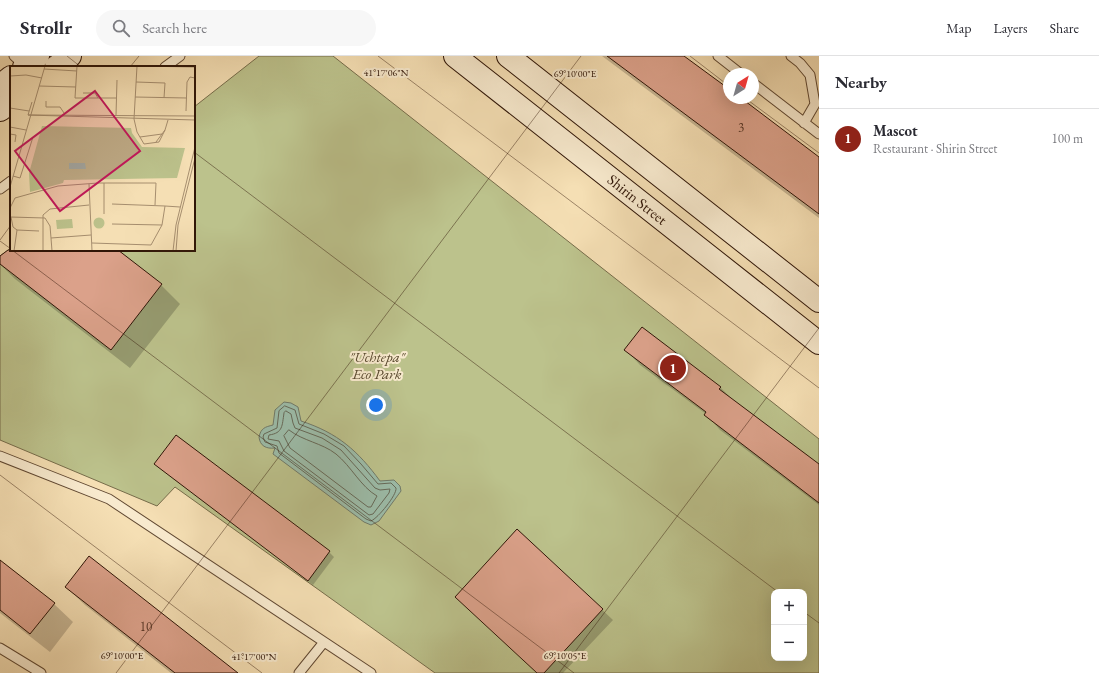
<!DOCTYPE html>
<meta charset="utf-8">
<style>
:root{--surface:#fff;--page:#f7f7f7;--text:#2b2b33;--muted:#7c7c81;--line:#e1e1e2;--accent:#8f2418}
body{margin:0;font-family:"EB Garamond",serif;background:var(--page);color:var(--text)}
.controls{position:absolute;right:12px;bottom:12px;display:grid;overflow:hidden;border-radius:8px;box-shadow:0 4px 16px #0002}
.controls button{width:36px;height:36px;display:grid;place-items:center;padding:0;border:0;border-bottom:1px solid var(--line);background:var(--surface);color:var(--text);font:20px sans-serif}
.compass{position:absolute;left:723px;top:12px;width:36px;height:36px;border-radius:50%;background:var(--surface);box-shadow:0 4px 16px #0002;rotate:37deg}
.you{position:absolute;left:376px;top:349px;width:14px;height:14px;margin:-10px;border:3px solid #fff;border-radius:50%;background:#1a73e8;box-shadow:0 0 0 6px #1a73e833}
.badge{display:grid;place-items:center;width:26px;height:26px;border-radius:50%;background:var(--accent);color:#fff;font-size:13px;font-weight:700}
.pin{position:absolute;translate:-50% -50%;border:2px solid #fff;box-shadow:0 1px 4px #0006}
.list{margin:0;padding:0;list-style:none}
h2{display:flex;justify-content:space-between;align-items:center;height:52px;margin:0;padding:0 16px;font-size:17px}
h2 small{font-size:13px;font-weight:400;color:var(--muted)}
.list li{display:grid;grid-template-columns:26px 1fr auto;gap:12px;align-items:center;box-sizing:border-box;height:60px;padding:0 16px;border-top:1px solid var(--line)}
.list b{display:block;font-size:15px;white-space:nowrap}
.list p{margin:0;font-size:13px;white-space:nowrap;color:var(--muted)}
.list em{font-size:13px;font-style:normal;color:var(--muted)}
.icon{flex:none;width:22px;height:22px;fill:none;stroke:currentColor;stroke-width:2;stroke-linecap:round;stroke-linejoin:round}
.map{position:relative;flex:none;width:819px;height:617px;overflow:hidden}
header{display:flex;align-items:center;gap:24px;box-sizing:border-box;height:56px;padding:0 20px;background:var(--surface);border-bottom:1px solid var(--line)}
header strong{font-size:19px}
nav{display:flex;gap:22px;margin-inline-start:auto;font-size:14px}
.search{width:280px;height:36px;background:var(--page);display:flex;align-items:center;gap:10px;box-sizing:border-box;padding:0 14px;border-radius:22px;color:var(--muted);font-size:15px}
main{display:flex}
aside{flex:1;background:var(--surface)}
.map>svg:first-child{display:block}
</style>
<header>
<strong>Strollr</strong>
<div class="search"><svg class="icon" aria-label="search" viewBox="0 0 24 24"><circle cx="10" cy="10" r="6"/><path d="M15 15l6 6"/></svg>Search here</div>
<nav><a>Map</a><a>Layers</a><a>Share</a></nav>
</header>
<main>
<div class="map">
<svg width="819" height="617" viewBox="0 0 819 617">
<rect width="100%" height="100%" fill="#f5dfb4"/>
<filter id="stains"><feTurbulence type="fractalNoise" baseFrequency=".005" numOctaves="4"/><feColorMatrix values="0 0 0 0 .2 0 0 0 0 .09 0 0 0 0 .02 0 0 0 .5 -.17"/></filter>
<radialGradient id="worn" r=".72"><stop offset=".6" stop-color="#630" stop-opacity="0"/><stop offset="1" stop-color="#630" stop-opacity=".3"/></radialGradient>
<path fill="#bcc28c" stroke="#766c4a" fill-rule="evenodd" d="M 259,0 L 333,0 L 819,383 L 819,617 L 435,617 L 175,431 L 157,450 L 0,384 L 0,200 L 11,192 L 11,194 L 194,194 L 194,51 ZM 774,536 L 804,536 L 804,602 L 774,602 Z"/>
<path fill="#9cbdaa" stroke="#707a69" d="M 284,346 L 291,347 L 298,351 L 301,365 C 338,377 358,395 380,425 L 394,424 L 400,430 L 401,435 L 379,465 L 371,469 L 364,466 L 273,398 L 275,392 C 266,393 260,390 259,381 C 261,372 265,371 273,369 L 275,354 Z"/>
<path fill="#0003" d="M 602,0 L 683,0 L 729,35 L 729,42 L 739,42 L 819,102 L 819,162 Z
M 11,193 L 116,194 L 161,229 L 180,248 L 130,312 L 15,223 L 0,208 L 0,201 Z
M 626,294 L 720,331 L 734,345 L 819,410 L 819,449 L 720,374 L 706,358 L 640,309 Z
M 156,408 L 329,496 L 334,501 L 313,529 Z
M 517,474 L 613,564 L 563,617 L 538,617 Z
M 0,505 L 54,548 L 73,566 L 50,596 L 0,557 Z
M 66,531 L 234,617 L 171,617 L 85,549 Z"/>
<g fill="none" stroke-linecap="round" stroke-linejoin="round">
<path stroke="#666958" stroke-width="1" d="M 285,350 L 295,354 L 299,368 L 324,378 L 344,390 L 361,408 L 378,428 L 391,427 L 396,432 C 397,439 378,462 371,465 L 366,463 L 279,397 L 277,390 L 265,386 L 263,381 L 264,378 L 277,372 L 279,355 Z
M 286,355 L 291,358 L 293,367 L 295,372 L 322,382 L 341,394 L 375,432 L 380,434 L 390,433 L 389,437 L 373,458 L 369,459 L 284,395 L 279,385 L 268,383 L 269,379 C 283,377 282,370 284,357 Z
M 289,374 C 303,385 322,387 336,398 C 351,410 361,431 377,440 L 371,451 L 368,451 L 290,392 L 284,380 Z"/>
</g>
<path fill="#dba18a" stroke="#2f1507" d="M 607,0 L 684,0 L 729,33 L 729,42 L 741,42 L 819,101 L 819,158 Z
M 8,194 L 118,194 L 162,228 L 111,294 L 0,208 L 0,200 Z
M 642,271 L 721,331 L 719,333 L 819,408 L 819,447 L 704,359 L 706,356 L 624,294 Z
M 176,379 L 330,495 L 308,525 L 154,408 Z
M 517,473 L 603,553 L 544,617 L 537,617 L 455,541 Z
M 89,500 L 238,617 L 175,617 L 65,531 Z
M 0,504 L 55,547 L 30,578 L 0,554 Z"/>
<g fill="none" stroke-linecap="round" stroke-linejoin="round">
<g stroke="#604832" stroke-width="11">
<path id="lane" d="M 14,0 L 25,10
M 718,0 L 741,18
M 791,0 L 800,7 L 810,19 L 815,48 L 804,67
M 165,11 L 180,0
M 753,27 L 819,78
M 0,133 L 11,125
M 0,400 L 109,443 L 371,617
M 0,592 L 41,617
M 299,617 L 324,586"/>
</g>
<g stroke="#2f1507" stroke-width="24">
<g id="secondary">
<path id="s1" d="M 455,0 L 819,287"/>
<path d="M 508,0 L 819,245"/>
<path d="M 24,11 L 38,0"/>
<path d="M 56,11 L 70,0"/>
<path d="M 0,30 L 11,21"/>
<path d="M 0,54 L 11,46"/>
</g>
</g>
<use href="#lane" stroke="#f8eace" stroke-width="9"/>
<use href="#secondary" stroke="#f8eace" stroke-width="22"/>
</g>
<path fill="none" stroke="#2f1507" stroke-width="1" stroke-opacity="0.45" d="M 67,0 L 81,11M 378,0 L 819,332M 690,0 L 729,30M 130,11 L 139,0M 745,42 L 819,97M 194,96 L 778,536M 0,184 L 11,169M 0,185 L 11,193M 12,194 L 574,617M 0,419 L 262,617M 804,556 L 819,567M 116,617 L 581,0M 559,617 L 819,272"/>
<g text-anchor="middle" stroke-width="4" stroke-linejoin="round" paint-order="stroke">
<g font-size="13" fill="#5a3828">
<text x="741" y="76">3</text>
<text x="146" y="575">10</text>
</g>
<g font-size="15" fill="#2f1507" stroke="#f8eace">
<text dy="5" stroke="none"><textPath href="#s1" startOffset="232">Shirin Street</textPath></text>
</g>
<g font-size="15" font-style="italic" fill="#59492f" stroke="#f8eace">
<text x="377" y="306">"Uchtepa"<tspan x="377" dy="17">Eco Park</tspan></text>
</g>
</g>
<g transform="translate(10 10)">
<rect width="185" height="185" fill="#f5dfb4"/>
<path d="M 32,60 L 121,62 L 122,67 L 132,81 L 175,82 L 167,112 L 54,114 L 53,117 L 20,126 L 19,107 ZM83.5 157a5.5 5.5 0 1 1 11 0a5.5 5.5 0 1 1-11 0ZM 62,153 L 63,162 L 47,163 L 46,154 Z" fill="#bcc28c"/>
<path d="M 59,97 L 75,97 L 76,103 L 59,103 Z" fill="#9cbdaa"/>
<path fill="none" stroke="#a68e6f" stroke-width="1" d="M 67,0 L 65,32 L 106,32M 34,3 L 67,5M 0,10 L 16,9 L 32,12M 126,16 L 155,17 L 154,32M 29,20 L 66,21M 73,27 L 85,27 L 88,32M 125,31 L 177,32M 36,35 L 36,41 L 50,41 L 54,47M 0,42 L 19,45M 176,45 L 177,16 L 180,11 L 185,12M 18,49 L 185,54M 18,49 L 185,50M 18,49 L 22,36M 106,49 L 107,14M 0,61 L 16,64M 155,64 L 149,76 L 134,78 L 127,66 L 124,53 L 127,0 L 185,1M 0,68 L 6,69 L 5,76M 130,71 L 152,68M 146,76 L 155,64 L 158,54M 3,110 L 10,112 L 23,71M 79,118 L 82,185M 0,121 L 35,0M 102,138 L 155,140M 0,142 L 5,132 L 48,120 L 88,117 L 146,117 L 145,139M 94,148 L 94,117M 0,151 L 35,152 L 40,160 L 41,172M 1,151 L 3,161 L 7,164 L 4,185M 102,158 L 152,159 L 155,140 L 170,141M 7,164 L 29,165M 82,177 L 141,179 L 152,159M 33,185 L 33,149 L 40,143 L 79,139M 42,185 L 41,172 L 81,169M 163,185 L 166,159 L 185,81M 166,185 L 168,159 L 185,92"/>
<path fill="#c2185b" fill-opacity="0.15" stroke="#c2185b" stroke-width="2" d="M 85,25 L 130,85 L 50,145 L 5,85 Z"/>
<rect width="185" height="185" fill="none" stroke="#2f1507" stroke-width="2"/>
</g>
<g font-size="10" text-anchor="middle" fill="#2f1507" stroke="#f8eace" stroke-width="4" stroke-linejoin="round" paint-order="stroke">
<text x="386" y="20">41°17'06"N</text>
<text x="575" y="21">69°10'00"E</text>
<text x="122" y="603">69°10'00"E</text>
<text x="565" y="603">69°10'05"E</text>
<text x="254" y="604">41°17'00"N</text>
</g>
<rect width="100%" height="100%" filter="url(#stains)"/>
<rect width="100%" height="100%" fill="url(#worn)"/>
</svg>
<div class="controls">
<button>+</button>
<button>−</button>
</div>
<svg class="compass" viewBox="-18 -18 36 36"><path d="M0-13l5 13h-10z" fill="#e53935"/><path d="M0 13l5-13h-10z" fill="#7c7c81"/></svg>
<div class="you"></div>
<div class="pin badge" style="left:673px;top:312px">1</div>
</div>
<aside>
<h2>Nearby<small></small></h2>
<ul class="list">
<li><span class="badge">1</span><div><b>Mascot</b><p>Restaurant · Shirin Street</p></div><em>100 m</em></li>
</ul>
</aside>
</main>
